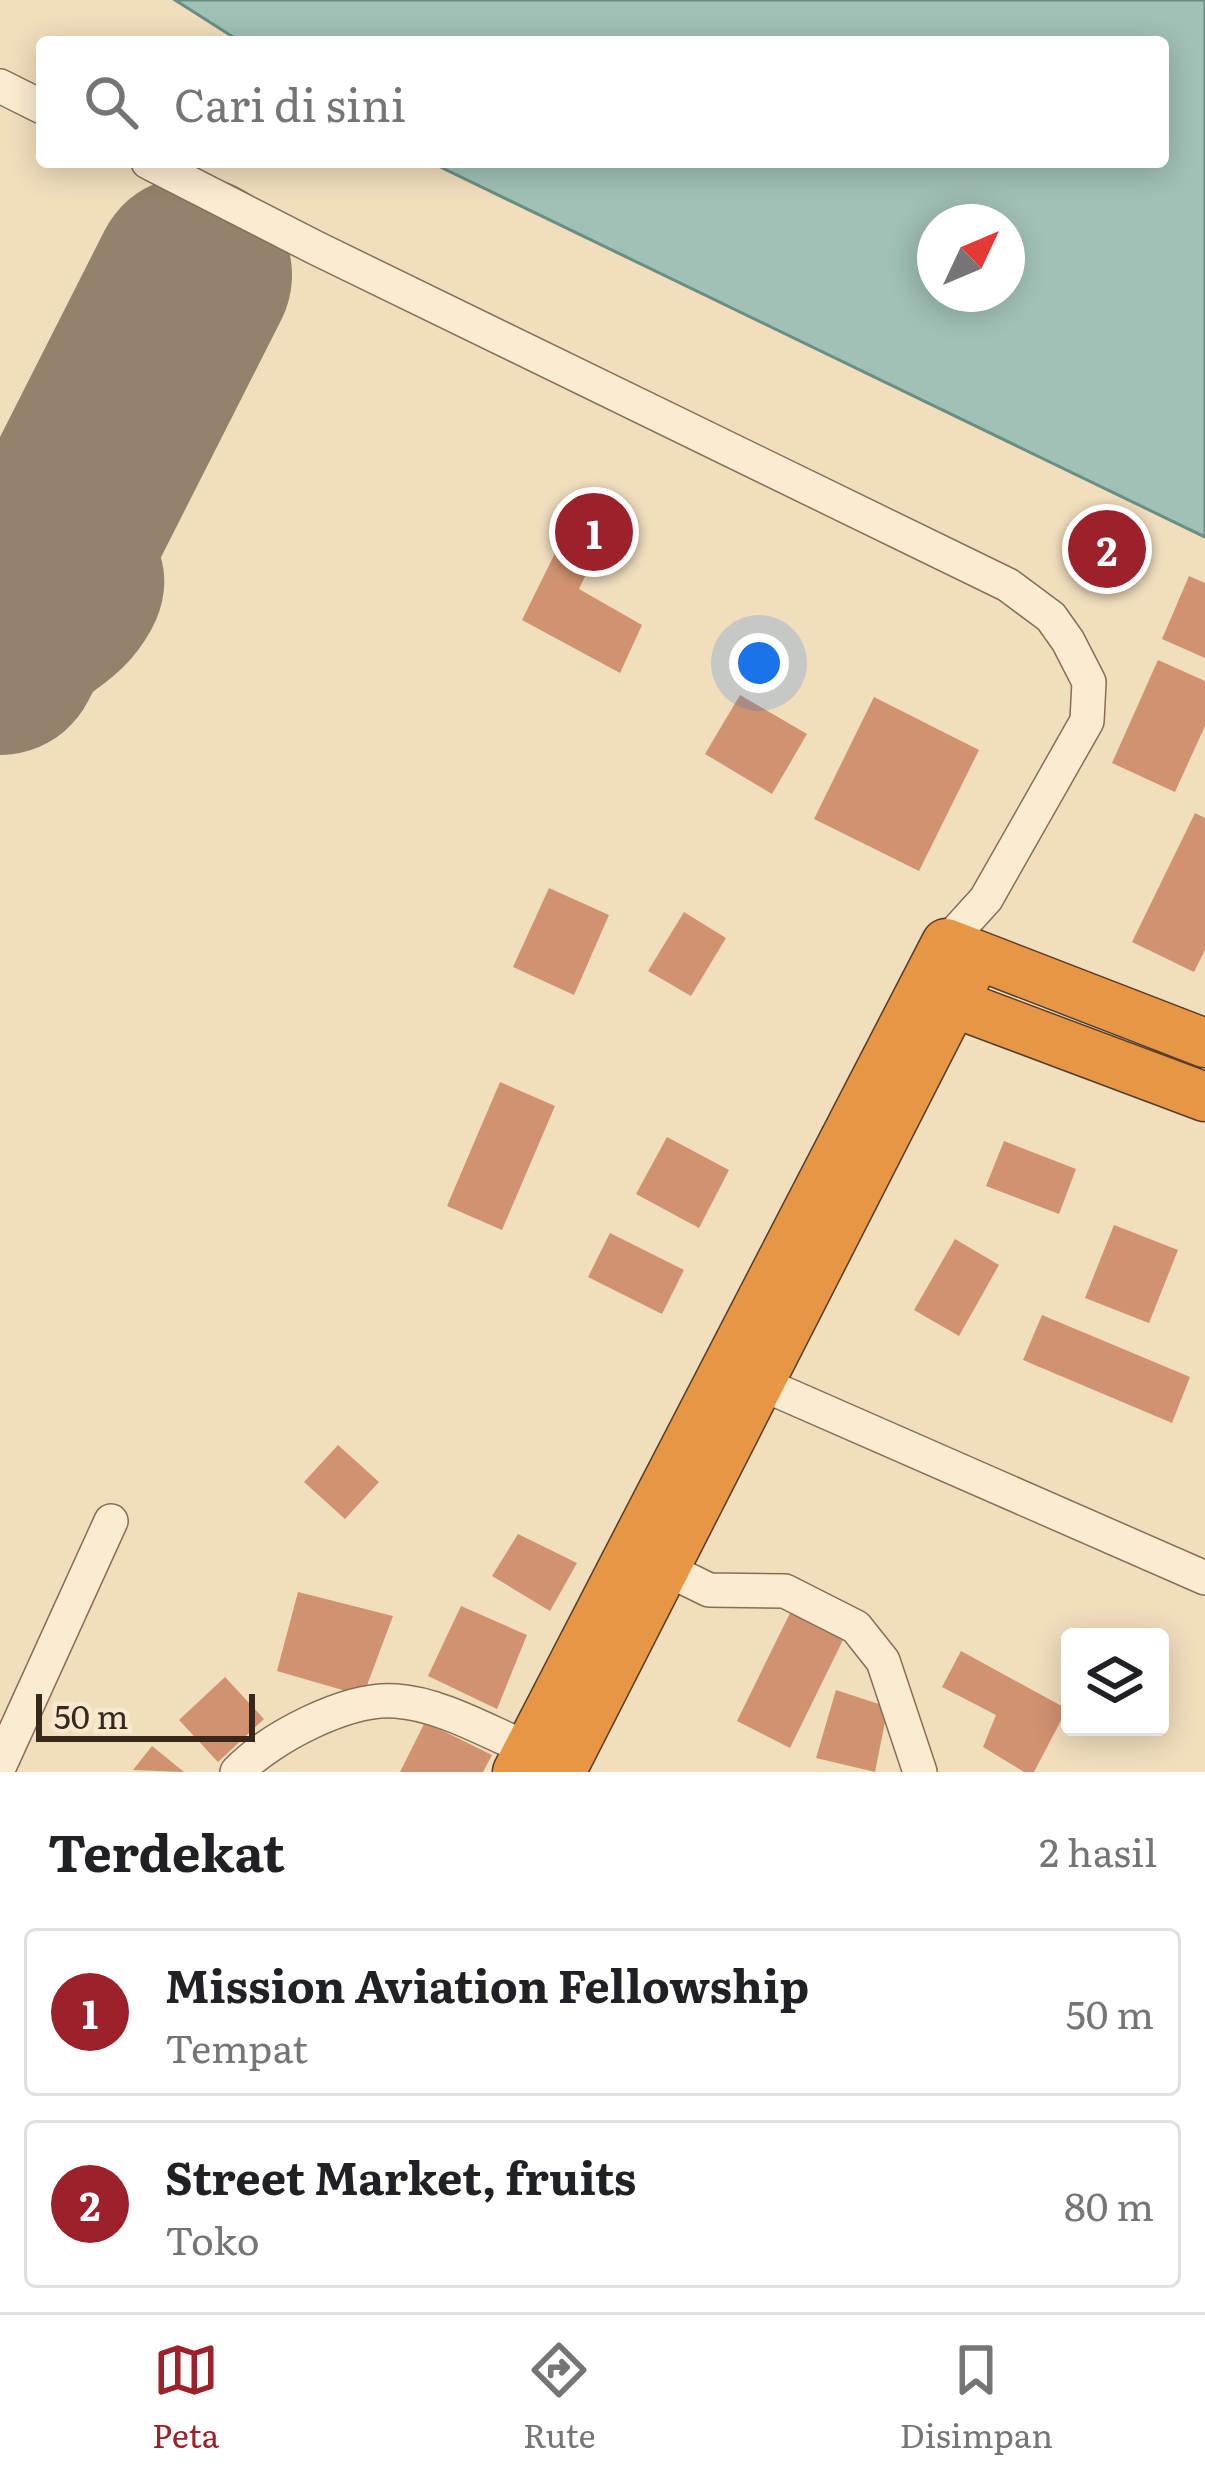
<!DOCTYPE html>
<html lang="id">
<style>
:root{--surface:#fff;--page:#f6f6f6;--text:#202124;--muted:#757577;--line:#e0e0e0;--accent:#9c212a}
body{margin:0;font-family:Literata,serif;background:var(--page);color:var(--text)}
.controls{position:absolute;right:36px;bottom:36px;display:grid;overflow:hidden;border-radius:12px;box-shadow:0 6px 30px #0003}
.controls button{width:108px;height:108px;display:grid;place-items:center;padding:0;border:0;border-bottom:3px solid var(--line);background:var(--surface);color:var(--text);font:60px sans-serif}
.compass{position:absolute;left:917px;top:204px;width:108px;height:108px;border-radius:50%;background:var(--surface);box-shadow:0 6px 30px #0003;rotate:46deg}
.scale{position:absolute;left:36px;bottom:30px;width:219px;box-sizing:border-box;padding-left:12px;border:6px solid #38271b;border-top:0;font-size:33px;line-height:42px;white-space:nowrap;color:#38271b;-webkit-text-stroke:9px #f8e8cd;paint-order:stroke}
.you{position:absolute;left:759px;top:663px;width:42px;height:42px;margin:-30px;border:9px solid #fff;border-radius:50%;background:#1a73e8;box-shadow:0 0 0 18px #1a73e833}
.badge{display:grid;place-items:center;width:78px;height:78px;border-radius:50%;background:var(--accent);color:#fff;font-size:39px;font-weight:700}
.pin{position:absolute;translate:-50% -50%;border:6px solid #fff;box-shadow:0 3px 12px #0006}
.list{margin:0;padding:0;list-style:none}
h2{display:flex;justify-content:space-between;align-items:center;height:156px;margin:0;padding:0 48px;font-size:51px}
h2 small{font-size:39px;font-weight:400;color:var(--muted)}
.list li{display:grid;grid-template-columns:78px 1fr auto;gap:36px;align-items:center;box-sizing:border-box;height:168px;margin:0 24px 24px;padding:0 24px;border:3px solid var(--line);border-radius:12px}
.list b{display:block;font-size:45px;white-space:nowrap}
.list p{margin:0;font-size:39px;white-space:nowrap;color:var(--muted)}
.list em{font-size:39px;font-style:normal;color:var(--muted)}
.icon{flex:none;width:66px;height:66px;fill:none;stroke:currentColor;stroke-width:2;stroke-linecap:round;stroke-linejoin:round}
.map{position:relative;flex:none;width:1205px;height:1772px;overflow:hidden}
.search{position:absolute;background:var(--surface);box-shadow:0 6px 30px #0003;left:36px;right:36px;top:36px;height:132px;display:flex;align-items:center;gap:30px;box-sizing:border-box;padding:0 42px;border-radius:12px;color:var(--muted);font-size:45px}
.sheet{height:540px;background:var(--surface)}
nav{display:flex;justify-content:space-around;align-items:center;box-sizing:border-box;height:168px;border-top:3px solid var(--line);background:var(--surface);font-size:33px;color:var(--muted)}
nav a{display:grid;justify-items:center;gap:6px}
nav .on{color:var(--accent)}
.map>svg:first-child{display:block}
</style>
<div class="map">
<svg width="1205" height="1772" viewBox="0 0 1205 1772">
<rect width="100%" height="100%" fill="#f1debd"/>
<path fill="#a1c1b6" stroke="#688f83" stroke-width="3" fill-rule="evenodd" d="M 175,0 L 1205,0 L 1205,537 L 430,162 L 1163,162 L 1163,42 L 241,42 ZM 935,222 L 1007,222 L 1007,294 L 935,294 Z"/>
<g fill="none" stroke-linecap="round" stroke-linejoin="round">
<path stroke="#94826c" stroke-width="78" d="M 0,705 C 29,685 78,660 101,634 C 137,592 135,551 81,533 L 57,544"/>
<path stroke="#94826c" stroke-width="198" d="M 0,656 L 193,275"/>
</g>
<path fill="#d19270" d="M 567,529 L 600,546 L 579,589 L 642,625 L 620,673 L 522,620 Z
M 1189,576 L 1205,583 L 1205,658 L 1162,639 Z
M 1158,660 L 1205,681 L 1205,726 L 1175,792 L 1112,763 Z
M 740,695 L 807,734 L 772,794 L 705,754 Z
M 874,697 L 979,750 L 919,871 L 814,819 Z
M 1195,813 L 1205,818 L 1205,950 L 1194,972 L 1132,942 Z
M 549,888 L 609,915 L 574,995 L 513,967 Z
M 684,912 L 726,938 L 691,996 L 648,971 Z
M 500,1082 L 555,1106 L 502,1230 L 447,1206 Z
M 667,1137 L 729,1170 L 699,1228 L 636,1194 Z
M 1004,1141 L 1076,1169 L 1059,1214 L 986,1186 Z
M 1114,1225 L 1178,1250 L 1149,1323 L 1085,1298 Z
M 610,1233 L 684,1270 L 662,1314 L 588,1277 Z
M 955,1239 L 999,1265 L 959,1336 L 914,1310 Z
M 1042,1315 L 1190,1377 L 1172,1423 L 1023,1360 Z
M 338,1445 L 379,1482 L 345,1519 L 304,1482 Z
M 518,1534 L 577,1563 L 550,1611 L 492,1576 Z
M 298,1592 L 393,1616 L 363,1696 L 277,1671 Z
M 461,1606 L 527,1635 L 497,1709 L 428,1676 Z
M 791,1611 L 844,1638 L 790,1748 L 737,1721 Z
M 961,1651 L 1067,1709 L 1034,1772 L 1024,1772 L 983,1747 L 996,1715 L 942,1687 Z
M 225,1677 L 264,1719 L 218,1762 L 179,1720 Z
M 836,1690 L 888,1707 L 875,1772 L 816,1758 Z
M 425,1722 L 492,1755 L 483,1772 L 400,1772 Z
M 152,1746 L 184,1772 L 133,1770 Z"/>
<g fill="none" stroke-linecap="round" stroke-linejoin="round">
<g stroke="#896d55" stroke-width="36">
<path id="minor" d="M 0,86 L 42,107
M 148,162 L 316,248 L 1008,585 L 1051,617 L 1068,641 L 1089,682 L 1087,721 L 986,899 L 946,943
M 744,1376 L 1205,1578
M 666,1569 L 709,1590 L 785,1591 L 856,1627 L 883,1661 L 920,1772
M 0,1765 L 111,1521
M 237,1772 C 270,1738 347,1697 396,1701 C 441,1704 488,1732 529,1749"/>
</g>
<g stroke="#563c2a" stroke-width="51">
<path id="highway" d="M 925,987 L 954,1003 L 1205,1097
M 517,1772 L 946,943 L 1205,1043
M 561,1772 L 977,956"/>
</g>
<use href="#minor" stroke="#fbebd0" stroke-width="33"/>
<use href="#highway" stroke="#e79646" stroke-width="48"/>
</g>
</svg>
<div class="controls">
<button><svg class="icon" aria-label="layers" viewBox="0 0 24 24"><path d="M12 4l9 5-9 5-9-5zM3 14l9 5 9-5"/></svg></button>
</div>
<svg class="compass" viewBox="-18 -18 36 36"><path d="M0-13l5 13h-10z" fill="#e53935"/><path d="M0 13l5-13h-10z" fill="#757577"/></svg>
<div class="scale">50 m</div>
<div class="you"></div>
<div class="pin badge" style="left:594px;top:532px">1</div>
<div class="pin badge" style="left:1107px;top:549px">2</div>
<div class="search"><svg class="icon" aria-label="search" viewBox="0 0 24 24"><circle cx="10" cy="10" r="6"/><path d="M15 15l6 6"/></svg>Cari di sini</div>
</div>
<section class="sheet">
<h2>Terdekat<small>2 hasil</small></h2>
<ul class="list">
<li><span class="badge">1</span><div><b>Mission Aviation Fellowship</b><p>Tempat</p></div><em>50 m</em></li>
<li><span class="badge">2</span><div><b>Street Market, fruits</b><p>Toko</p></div><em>80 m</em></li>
</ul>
</section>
<nav>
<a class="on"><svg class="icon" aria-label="map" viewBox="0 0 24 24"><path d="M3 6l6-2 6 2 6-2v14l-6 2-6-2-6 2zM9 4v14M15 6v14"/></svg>Peta</a>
<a><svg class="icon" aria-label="directions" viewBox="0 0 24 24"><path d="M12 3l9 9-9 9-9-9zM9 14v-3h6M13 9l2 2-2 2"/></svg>Rute</a>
<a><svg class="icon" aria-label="saved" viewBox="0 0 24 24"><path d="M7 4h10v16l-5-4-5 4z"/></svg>Disimpan</a>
</nav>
